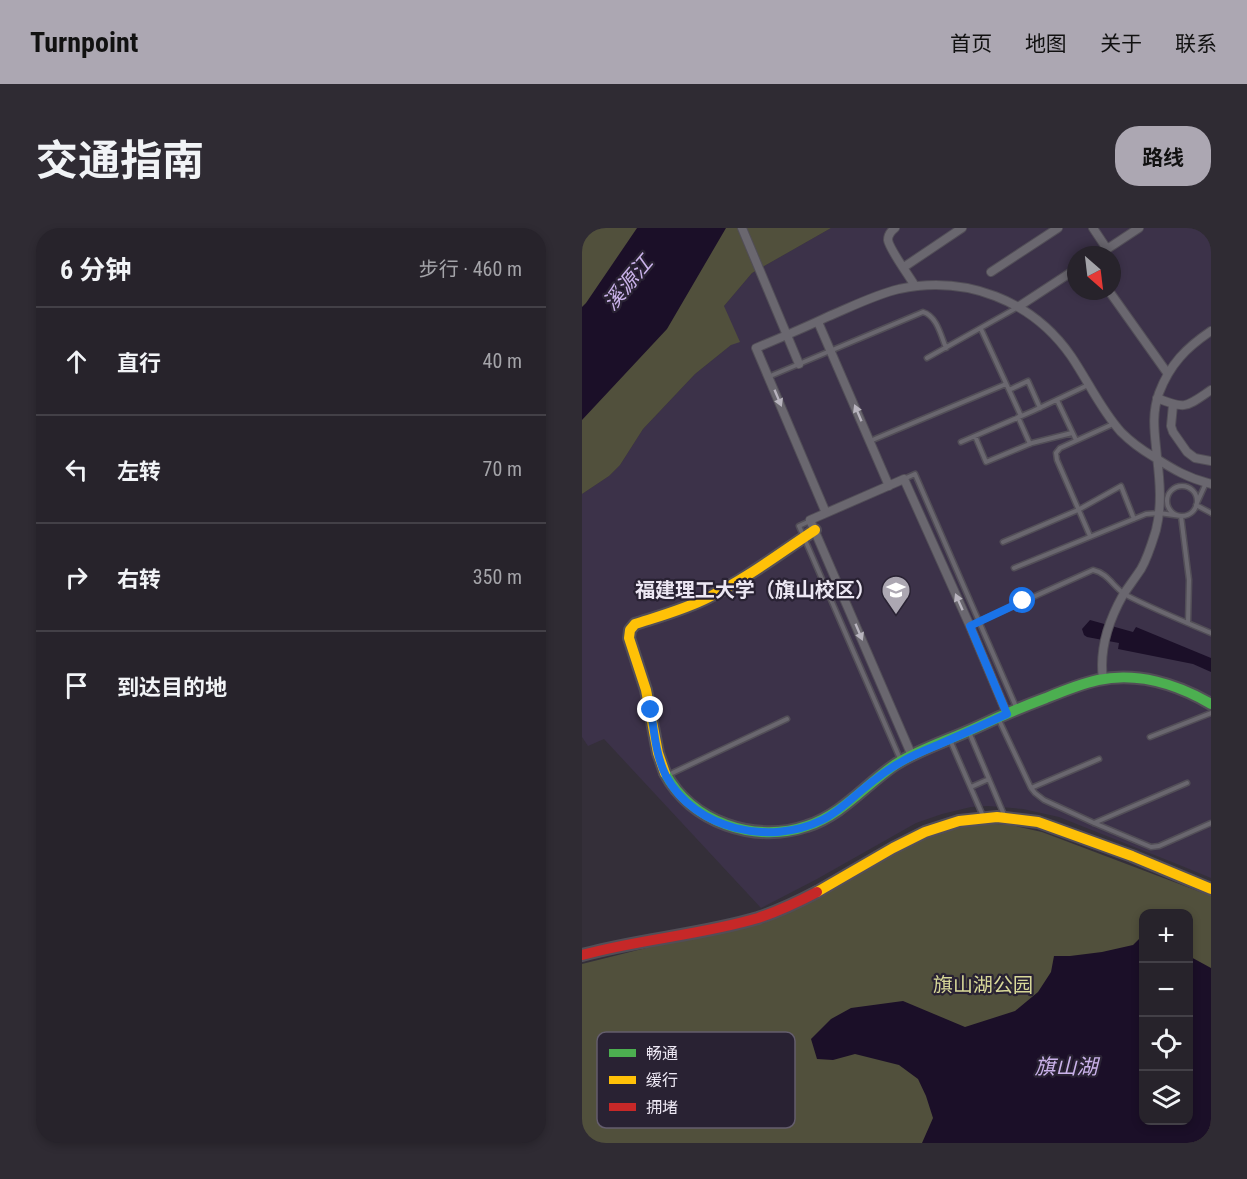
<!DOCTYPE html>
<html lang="zh">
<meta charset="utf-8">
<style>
:root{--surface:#27232b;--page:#2f2b33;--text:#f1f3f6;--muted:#a4a4a9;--line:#434047;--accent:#aca7b2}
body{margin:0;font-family:"Roboto Condensed","Noto Sans SC",sans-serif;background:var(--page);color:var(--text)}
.controls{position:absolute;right:18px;bottom:18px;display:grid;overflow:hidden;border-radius:12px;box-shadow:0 3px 9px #0003}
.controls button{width:54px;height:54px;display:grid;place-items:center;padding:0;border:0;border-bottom:2px solid var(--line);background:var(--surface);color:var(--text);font:30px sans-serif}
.compass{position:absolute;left:485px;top:18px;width:54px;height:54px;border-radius:50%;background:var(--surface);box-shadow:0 3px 9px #0003;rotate:152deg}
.stop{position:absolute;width:18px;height:18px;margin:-14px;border:4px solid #1a73e8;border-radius:50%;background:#fff}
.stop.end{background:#1a73e8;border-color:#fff;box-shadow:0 2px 6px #0008}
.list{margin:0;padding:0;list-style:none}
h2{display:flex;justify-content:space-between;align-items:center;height:78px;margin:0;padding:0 24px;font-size:26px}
h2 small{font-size:20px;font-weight:400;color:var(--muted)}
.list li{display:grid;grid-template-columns:39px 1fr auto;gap:18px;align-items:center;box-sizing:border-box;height:108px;padding:0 24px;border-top:2px solid var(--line)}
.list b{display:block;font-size:22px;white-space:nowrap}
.list em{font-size:20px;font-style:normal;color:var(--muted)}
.icon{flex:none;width:33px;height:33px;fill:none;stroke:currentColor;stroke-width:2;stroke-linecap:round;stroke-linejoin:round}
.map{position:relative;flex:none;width:629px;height:915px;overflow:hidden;border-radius:24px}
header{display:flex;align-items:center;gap:36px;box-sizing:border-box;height:84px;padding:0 30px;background:var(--accent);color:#111}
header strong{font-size:28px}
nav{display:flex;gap:33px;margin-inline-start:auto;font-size:21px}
.intro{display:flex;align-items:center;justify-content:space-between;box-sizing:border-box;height:144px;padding:0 36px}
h1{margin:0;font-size:42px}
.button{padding:15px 27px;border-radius:24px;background:var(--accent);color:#111;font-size:21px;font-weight:700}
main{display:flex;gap:36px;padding:0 36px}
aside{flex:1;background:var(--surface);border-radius:24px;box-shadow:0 3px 9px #0003}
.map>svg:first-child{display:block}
</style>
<header>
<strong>Turnpoint</strong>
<nav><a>首页</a><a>地图</a><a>关于</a><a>联系</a></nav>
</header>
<div class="intro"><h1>交通指南</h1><a class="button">路线</a></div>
<main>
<aside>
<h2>6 分钟<small>步行 · 460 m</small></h2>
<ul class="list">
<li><svg class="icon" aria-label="ahead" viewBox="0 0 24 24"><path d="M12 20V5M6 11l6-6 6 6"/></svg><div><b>直行</b></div><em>40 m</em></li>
<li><svg class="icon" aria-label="left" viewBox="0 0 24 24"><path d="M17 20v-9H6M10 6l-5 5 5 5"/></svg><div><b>左转</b></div><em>70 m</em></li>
<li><svg class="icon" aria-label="right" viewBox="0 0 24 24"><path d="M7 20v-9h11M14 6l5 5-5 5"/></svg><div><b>右转</b></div><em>350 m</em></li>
<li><svg class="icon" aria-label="arrive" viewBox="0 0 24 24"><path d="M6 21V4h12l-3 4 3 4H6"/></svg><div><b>到达目的地</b></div></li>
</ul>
</aside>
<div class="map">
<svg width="629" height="915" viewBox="0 0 629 915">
<rect width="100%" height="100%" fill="#342f39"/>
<path fill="#3c3249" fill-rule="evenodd" d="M 249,0 L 629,0 L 629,650 L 595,636 L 477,589 L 441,581 L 406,578 L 389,579 L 360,586 L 334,595 L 235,651 L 179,680 L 22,511 L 6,518 L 0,509 L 0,266 L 27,248 L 38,237 L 61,201 L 113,146 L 149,117 L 142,78 L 170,45 ZM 494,27 L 530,27 L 530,63 L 494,63 Z"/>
<path fill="#51503c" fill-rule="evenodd" d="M 0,0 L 249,0 L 170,45 L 142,78 L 158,114 L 149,117 L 113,146 L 61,201 L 38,237 L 27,248 L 0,266 Z
M 399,595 L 429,597 L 460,604 L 629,668 L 629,915 L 0,915 L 0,736 L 96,712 L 182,695 L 225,674 L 329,616 L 365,601 ZM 562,686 L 606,686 L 606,892 L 562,892 Z"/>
<path fill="#1b0f28" d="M 55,0 L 144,0 L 85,101 L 0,192 L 0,79 L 4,75 Z
M 508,392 L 551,404 L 554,399 L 629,430 L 629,444 L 611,436 L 536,421 L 537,415 L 505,409 L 502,407 L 500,401 Z
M 561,707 L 562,892 L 606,892 L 607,728 L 629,740 L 629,915 L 340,915 L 351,890 L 344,868 L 336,851 L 317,837 L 273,826 L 251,832 L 235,831 L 229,811 L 249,791 L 269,780 L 321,773 L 383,799 L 433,783 L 456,764 L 469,744 L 472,728 L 488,728 L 520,724 L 551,717 Z"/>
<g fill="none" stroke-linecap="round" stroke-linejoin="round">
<g stroke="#524e57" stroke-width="7">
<path id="lane" d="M 399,101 L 439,188
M 345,130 L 436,79
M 186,149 L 341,84 C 355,88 359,108 364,120
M 427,162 L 446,153 L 458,180
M 475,172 L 494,212
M 436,189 L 448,216
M 393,208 L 404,234 L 450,215 L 490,205
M 288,213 L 424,156
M 379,214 L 451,183 L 506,157
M 322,251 L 333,246 L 435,481
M 624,255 L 614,277 L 629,285
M585 273a15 15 0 1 1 30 0a15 15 0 1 1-30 0Z
M 228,293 L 217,298 L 319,533
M 508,308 L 475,232 L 474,225 L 478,220 L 531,196
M 421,314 L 496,282 L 539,258 L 552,291
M 432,340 L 564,286 L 577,285 L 599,288 L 607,352 L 606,395
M 389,397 L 511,342 C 526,345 532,360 544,367 C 571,381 601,393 629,405
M 417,492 L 449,560 L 453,565 L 462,572 L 512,595 L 569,619 L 577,618 L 629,595
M 387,504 L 423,589
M 568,509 L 629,485
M 368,512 L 401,588
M 86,547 L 205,491
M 389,559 L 407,551
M 449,560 L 517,531
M 512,595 L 605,555"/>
</g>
<g stroke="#524e57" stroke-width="10">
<path id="street" d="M 160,0 L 217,136
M 313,0 C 309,3 306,6 306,12 C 307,21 328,49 333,58
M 511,0 L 525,21
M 626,0 L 629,4
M 516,27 L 557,0
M 322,39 L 380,0
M 409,44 L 476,0
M 527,63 L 586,146
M 436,79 L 494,41
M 236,94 L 307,258
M 575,170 C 604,182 604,179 629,162
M 591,177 L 589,198 L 591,204 L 605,224 L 613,230 L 629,233
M 244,285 L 174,120 C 198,110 222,100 245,89 C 269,79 292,67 317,61 C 384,47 450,72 489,128 C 506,153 519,182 539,204 C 549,214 560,222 572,229 C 592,242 606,250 629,256
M 521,451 C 517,422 527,392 541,367 C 547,358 553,350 559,341 C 566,329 570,315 574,302 C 580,278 578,254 575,229 C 573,207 569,187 577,165 C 588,136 604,120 629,103
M 330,528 L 228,292 L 322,251 L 388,398 L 425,486"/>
</g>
<g stroke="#524e57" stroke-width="14">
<path id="fast" d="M 83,545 C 109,594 173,616 225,598 C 260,587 284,556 314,536 C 338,521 367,512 393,500 C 416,489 440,479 464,470 C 481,463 498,456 516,452 C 555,444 595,456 629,476"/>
</g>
<g stroke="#524e57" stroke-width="14">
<path id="slow" d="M 83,545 L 76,525 L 64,462 L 47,410 L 48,402 L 53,396 C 78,388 104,381 127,369 C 164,351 198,325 233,302
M 235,664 L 311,620 L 343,604 L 377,593 L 415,589 L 456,594 L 550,628 L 629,661"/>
</g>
<g stroke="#524e57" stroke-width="14">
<path id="jam" d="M 0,727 C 58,711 119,707 176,690 C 197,683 216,674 235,664"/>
</g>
<use href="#lane" stroke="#6a676f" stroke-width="4"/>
<use href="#street" stroke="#6a676f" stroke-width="8"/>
<use href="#fast" stroke="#4caf50" stroke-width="10"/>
<use href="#slow" stroke="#ffc107" stroke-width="10"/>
<use href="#jam" stroke="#c62828" stroke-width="10"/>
</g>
<defs><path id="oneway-solid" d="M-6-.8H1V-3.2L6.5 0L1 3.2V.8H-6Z" transform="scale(1.5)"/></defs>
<g fill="#b8b4be">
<use href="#oneway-solid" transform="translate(196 170) rotate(67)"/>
<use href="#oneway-solid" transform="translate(276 185) rotate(-113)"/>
<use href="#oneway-solid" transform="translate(377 374) rotate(-114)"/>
<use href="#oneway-solid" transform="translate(277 404) rotate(67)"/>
</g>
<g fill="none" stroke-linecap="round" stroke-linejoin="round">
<path stroke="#1a73e8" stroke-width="8" d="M 69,482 C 72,504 74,528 84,548 C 113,602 188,618 240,592 C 255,585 267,573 280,562 C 293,551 306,541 321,533 C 333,526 346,521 358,516 C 381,506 403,496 425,486 L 388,398 L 441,373"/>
</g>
<defs>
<g id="university-pin" transform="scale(1.5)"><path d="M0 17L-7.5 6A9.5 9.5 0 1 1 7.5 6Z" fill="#aca7b2" stroke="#292233"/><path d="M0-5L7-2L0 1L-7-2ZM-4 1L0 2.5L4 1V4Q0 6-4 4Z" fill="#fff"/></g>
</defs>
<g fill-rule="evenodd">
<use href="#university-pin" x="314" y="362"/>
</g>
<g text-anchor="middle" stroke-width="4.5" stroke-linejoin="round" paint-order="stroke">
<g font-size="20" font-weight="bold" fill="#ece7f3" stroke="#292233" text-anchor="end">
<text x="293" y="369">福建理工大学（旗山校区）</text>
</g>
<g font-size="20" fill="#d7d798" stroke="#292233">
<text x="401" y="764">旗山湖公园</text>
</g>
<g font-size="21" font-style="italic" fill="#cab2ea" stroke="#292233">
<text transform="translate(46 55) rotate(-50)" y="7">溪源江</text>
<text x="484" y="846">旗山湖</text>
</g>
</g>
<rect x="15" y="804" width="198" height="96" rx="9" fill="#292233" stroke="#645d6d" stroke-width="1.5"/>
<rect x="27" y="821" width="27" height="8" fill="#4caf50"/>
<rect x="27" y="848" width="27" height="8" fill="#ffc107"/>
<rect x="27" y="875" width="27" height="8" fill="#c62828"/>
<g font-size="16" fill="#ece7f3">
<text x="64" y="831">畅通</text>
<text x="64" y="858">缓行</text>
<text x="64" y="885">拥堵</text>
</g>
</svg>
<div class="controls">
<button>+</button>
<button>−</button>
<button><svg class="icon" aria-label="locate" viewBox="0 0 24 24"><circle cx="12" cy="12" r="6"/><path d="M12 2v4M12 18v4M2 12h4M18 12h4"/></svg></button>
<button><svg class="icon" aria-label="layers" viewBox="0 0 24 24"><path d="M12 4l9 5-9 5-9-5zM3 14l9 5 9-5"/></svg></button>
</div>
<svg class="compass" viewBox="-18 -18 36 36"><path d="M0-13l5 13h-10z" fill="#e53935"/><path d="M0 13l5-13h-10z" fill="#a4a4a9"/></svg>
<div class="stop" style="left:441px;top:373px"></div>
<div class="stop end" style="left:69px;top:482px"></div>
</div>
</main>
